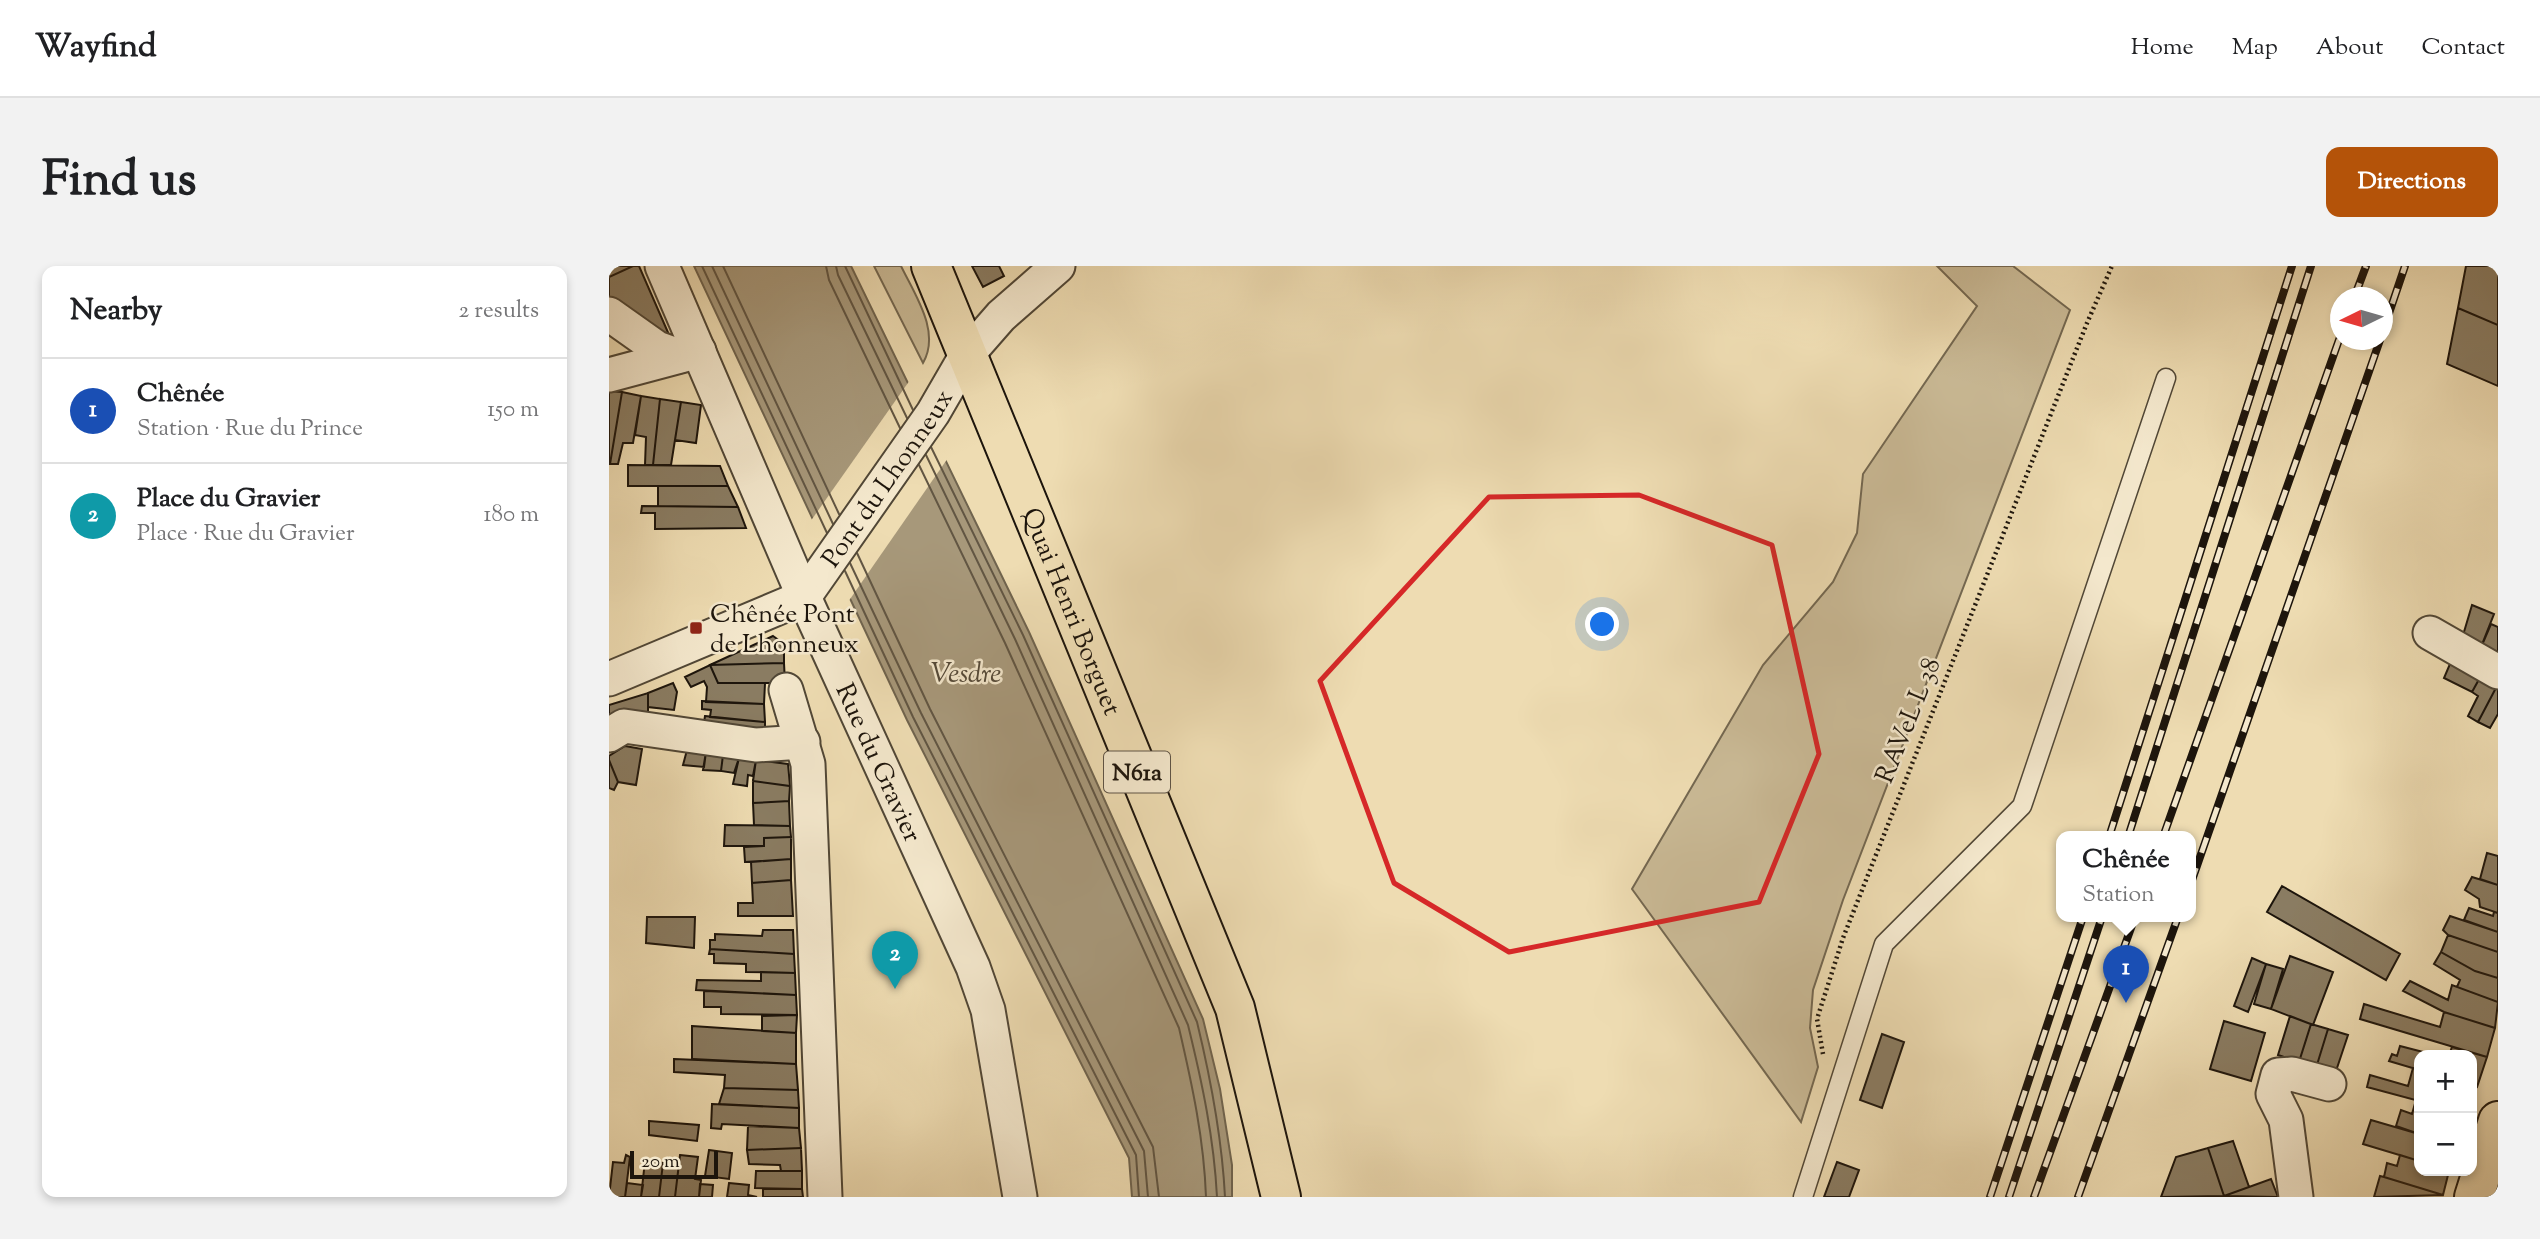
<!DOCTYPE html>
<meta charset="utf-8">
<style>
:root{--surface:#fff;--page:#f2f2f2;--text:#202124;--muted:#757577;--line:#e0e0e0;--accent:#b45309}
body{margin:0;font-family:"Sorts Mill Goudy",serif;background:var(--page);color:var(--text)}
.controls{position:absolute;right:21px;bottom:21px;display:grid;overflow:hidden;border-radius:14px;box-shadow:0 4px 10px #0003}
.controls button{width:63px;height:63px;display:grid;place-items:center;padding:0;border:0;border-bottom:2px solid var(--line);background:var(--surface);color:var(--text);font:35px sans-serif}
.compass{position:absolute;left:1721px;top:21px;width:63px;height:63px;border-radius:50%;background:var(--surface);box-shadow:0 4px 10px #0003;rotate:265deg}
.scale{position:absolute;left:21px;bottom:18px;width:88px;box-sizing:border-box;padding-left:7px;border:4px solid #1d150c;border-top:0;font-size:19px;line-height:24px;white-space:nowrap;color:#1d150c;-webkit-text-stroke:5px #f4e8cd;paint-order:stroke}
.you{position:absolute;left:994px;top:359px;width:24px;height:24px;margin:-18px;border:5px solid #fff;border-radius:50%;background:#1a73e8;box-shadow:0 0 0 10px #1a73e833}
.badge{display:grid;place-items:center;width:46px;height:46px;border-radius:50%;background:var(--accent);color:#fff;font-size:23px;font-weight:700}
.pin{position:absolute;translate:-50% -58px;filter:drop-shadow(0 2px 4px #0008)}
.pin::after{content:'';position:absolute;top:37px;width:24px;height:21px;background:inherit;clip-path:polygon(0 0,100% 0,50% 100%)}
.popup{position:absolute;left:1447px;top:565px;width:140px;height:91px;box-sizing:border-box;display:grid;place-content:center;border-radius:14px;background:var(--surface);filter:drop-shadow(0 2px 5px #0005);font-size:23px;white-space:nowrap;color:var(--muted)}
.popup b{font-size:26px;color:var(--text)}
.popup::after{content:'';position:absolute;left:50%;top:100%;margin-left:-14px;border:14px solid transparent;border-top-color:var(--surface)}
.list{margin:0;padding:0;list-style:none}
h2{display:flex;justify-content:space-between;align-items:center;height:91px;margin:0;padding:0 28px;font-size:30px}
h2 small{font-size:23px;font-weight:400;color:var(--muted)}
.list li{display:grid;grid-template-columns:46px 1fr auto;gap:21px;align-items:center;box-sizing:border-box;height:105px;padding:0 28px;border-top:2px solid var(--line)}
.list b{display:block;font-size:26px;white-space:nowrap}
.list p{margin:0;font-size:23px;white-space:nowrap;color:var(--muted)}
.list em{font-size:23px;font-style:normal;color:var(--muted)}
.map{position:relative;flex:none;width:1889px;height:931px;overflow:hidden;border-radius:14px}
header{display:flex;align-items:center;gap:42px;box-sizing:border-box;height:98px;padding:0 35px;background:var(--surface);border-bottom:2px solid var(--line)}
header strong{font-size:33px}
nav{display:flex;gap:38px;margin-inline-start:auto;font-size:24px}
.intro{display:flex;align-items:center;justify-content:space-between;box-sizing:border-box;height:168px;padding:0 42px}
h1{margin:0;font-size:49px}
.button{padding:18px 32px;border-radius:14px;background:var(--accent);color:#fff;font-size:24px;font-weight:700}
main{display:flex;gap:42px;padding:0 42px}
aside{flex:1;background:var(--surface);border-radius:14px;box-shadow:0 4px 10px #0003}
.map>svg:first-child{display:block}
</style>
<header>
<strong>Wayfind</strong>
<nav><a>Home</a><a>Map</a><a>About</a><a>Contact</a></nav>
</header>
<div class="intro"><h1>Find us</h1><a class="button">Directions</a></div>
<main>
<aside>
<h2>Nearby<small>2 results</small></h2>
<ul class="list">
<li><span class="badge" style="background:#1a4fb4">1</span><div><b>Chênée</b><p>Station · Rue du Prince</p></div><em>150 m</em></li>
<li><span class="badge" style="background:#0f9aa8">2</span><div><b>Place du Gravier</b><p>Place · Rue du Gravier</p></div><em>180 m</em></li>
</ul>
</aside>
<div class="map">
<svg width="1889" height="931" viewBox="0 0 1889 931">
<rect width="100%" height="100%" fill="#eedcb2"/>
<filter id="stains"><feTurbulence type="fractalNoise" baseFrequency=".00286" numOctaves="4"/><feColorMatrix values="0 0 0 0 .2 0 0 0 0 .09 0 0 0 0 .02 0 0 0 .5 -.17"/></filter>
<radialGradient id="worn" r=".72"><stop offset=".6" stop-color="#630" stop-opacity="0"/><stop offset="1" stop-color="#630" stop-opacity=".3"/></radialGradient>
<path fill="#caba96" stroke="#746851" stroke-width="2" d="M 265,0 L 292,0 C 306,29 332,66 314,97 Z
M 1328,0 L 1404,0 L 1461,44 L 1234,634 L 1204,724 L 1201,762 L 1209,801 L 1192,856 L 1023,623 L 1154,399 L 1224,316 L 1248,267 L 1254,208 L 1368,40 Z"/>
<path fill="#a7987a" stroke="#70644e" stroke-width="2" d="M 85,0 L 242,0 L 420,366 L 594,753 L 611,823 L 623,899 L 623,931 L 523,931 L 520,892 L 298,454 Z"/>
<path fill="#eedcb2" d="M 301,114 L 339,192 L 239,336 L 201,256 Z"/>
<g fill="none" stroke-linecap="round" stroke-linejoin="round">
<path stroke="#625643" stroke-width="2" d="M 93,0 L 218,267
M 103,0 L 224,258
M 114,0 L 230,248
M 217,0 L 220,14 L 291,162
M 227,0 L 229,9 L 298,152
M 236,0 L 304,144
M 322,181 L 414,369 L 588,756 C 602,814 613,871 616,931
M 317,189 L 406,373 L 579,759 C 593,816 605,872 608,931
M 310,199 L 396,377 L 570,762 C 583,818 595,873 597,931
M 248,287 L 321,443 L 544,881 L 550,931
M 241,297 L 312,447 L 535,885 L 539,931
M 236,305 L 304,451 L 527,889 L 530,931"/>
</g>
<path fill="#8a7c62" stroke="#1d150c" stroke-width="2" d="M 0,0 L 24,0 L 0,11 Z
M 24,0 L 30,0 L 61,71 L 0,38 L 0,11 Z
M 363,0 L 390,0 L 395,10 L 374,21 Z
M 1857,0 L 1889,0 L 1889,59 L 1849,42 Z
M 1849,42 L 1889,59 L 1889,120 L 1838,98 Z
M 0,125 L 13,126 L 1,198 L 0,198 Z
M 13,126 L 32,130 L 24,177 L 14,177 L 9,198 L 1,198 Z
M 32,130 L 51,133 L 44,199 L 36,199 L 37,171 L 26,169 Z
M 51,133 L 72,136 L 62,199 L 44,199 Z
M 72,136 L 92,139 L 87,177 L 66,174 Z
M 19,199 L 111,200 L 119,220 L 19,220 Z
M 49,220 L 119,220 L 129,241 L 49,240 Z
M 33,240 L 129,241 L 137,262 L 46,263 L 46,247 L 32,247 Z
M 1863,339 L 1885,348 L 1870,386 L 1852,376 Z
M 1882,358 L 1889,361 L 1889,395 L 1870,386 Z
M 164,370 L 175,378 L 175,397 L 101,399 Z
M 1846,386 L 1873,408 L 1863,426 L 1835,412 Z
M 175,397 L 176,417 L 109,417 L 101,399 Z
M 101,399 L 109,417 L 156,417 L 155,438 L 97,436 L 98,421 L 95,415 L 82,421 L 76,411 Z
M 1873,408 L 1889,418 L 1869,456 L 1859,450 L 1869,430 L 1863,426 Z
M 64,417 L 68,426 L 65,444 L 39,441 L 39,427 Z
M 1889,418 L 1889,448 L 1881,462 L 1869,456 Z
M 39,427 L 39,446 L 0,451 L 0,439 Z
M 93,435 L 155,438 L 156,456 L 101,451 L 102,444 L 93,443 Z
M 96,450 L 156,456 L 156,473 L 94,463 Z
M 16,480 L 33,483 L 27,519 L 9,516 L 0,494 L 0,490 Z
M 78,484 L 97,486 L 95,501 L 74,499 Z
M 97,486 L 114,489 L 112,505 L 94,504 Z
M 114,489 L 130,492 L 125,507 L 112,505 Z
M 130,492 L 147,494 L 144,510 L 139,509 L 138,520 L 124,518 Z
M 0,494 L 9,516 L 5,524 L 0,522 Z
M 147,494 L 179,498 L 181,520 L 144,515 Z
M 144,515 L 181,520 L 180,535 L 144,537 Z
M 180,535 L 181,560 L 145,559 L 144,537 Z
M 116,559 L 181,560 L 182,571 L 155,572 L 155,580 L 115,580 Z
M 182,571 L 182,593 L 136,596 L 135,581 L 155,580 L 155,572 Z
M 1878,587 L 1889,590 L 1889,619 L 1871,613 Z
M 182,593 L 182,614 L 143,617 L 142,596 Z
M 1863,611 L 1889,619 L 1889,647 L 1871,641 L 1870,633 L 1856,624 Z
M 182,614 L 184,650 L 129,650 L 129,637 L 144,637 L 143,617 Z
M 1673,620 L 1791,688 L 1777,714 L 1658,646 Z
M 1860,642 L 1884,650 L 1885,646 L 1889,647 L 1889,666 L 1855,654 Z
M 1841,650 L 1889,666 L 1889,686 L 1839,669 L 1834,664 Z
M 38,651 L 86,651 L 85,682 L 37,677 Z
M 154,664 L 184,664 L 185,688 L 101,683 L 101,674 L 106,674 L 106,668 L 153,670 Z
M 1839,669 L 1889,686 L 1889,712 L 1866,705 L 1832,686 Z
M 101,683 L 185,688 L 186,707 L 137,706 L 137,698 L 105,697 L 105,688 L 100,688 Z
M 1832,686 L 1866,705 L 1889,712 L 1889,736 L 1848,721 L 1851,714 L 1825,698 Z
M 1681,690 L 1724,706 L 1704,759 L 1662,743 Z
M 1643,692 L 1657,698 L 1639,746 L 1625,740 Z
M 1657,698 L 1674,703 L 1662,743 L 1645,738 Z
M 152,706 L 186,707 L 187,729 L 87,724 L 88,714 L 152,715 Z
M 1801,715 L 1839,734 L 1843,719 L 1889,736 L 1886,762 L 1835,746 L 1794,725 Z
M 95,725 L 187,729 L 188,749 L 112,748 L 112,741 L 95,741 Z
M 1755,738 L 1831,761 L 1835,746 L 1886,762 L 1878,791 L 1751,753 Z
M 188,749 L 187,767 L 153,765 L 153,750 Z
M 1681,750 L 1702,758 L 1690,796 L 1669,789 Z
M 1615,755 L 1656,767 L 1642,815 L 1601,803 Z
M 1702,758 L 1719,763 L 1707,802 L 1690,796 Z
M 83,760 L 187,767 L 187,798 L 83,793 Z
M 1719,763 L 1739,769 L 1726,808 L 1707,802 Z
M 1273,768 L 1295,776 L 1273,842 L 1251,834 Z
M 1791,780 L 1818,787 L 1825,789 L 1810,789 L 1810,804 L 1780,795 L 1783,788 L 1788,790 Z
M 1843,781 L 1878,791 L 1868,821 L 1863,820 L 1863,789 L 1840,789 Z
M 65,793 L 187,798 L 189,824 L 115,822 L 116,809 L 65,806 Z
M 1804,802 L 1810,804 L 1810,835 L 1758,821 L 1761,809 L 1799,820 Z
M 115,822 L 189,824 L 190,842 L 110,838 Z
M 1807,834 L 1810,835 L 1810,868 L 1787,860 L 1792,844 L 1803,848 Z
M 103,838 L 190,842 L 190,862 L 113,858 L 112,863 L 102,862 Z
M 1762,854 L 1810,868 L 1810,895 L 1754,878 Z
M 40,855 L 90,859 L 88,875 L 40,869 Z
M 139,860 L 190,862 L 192,882 L 138,884 Z
M 1624,875 L 1640,921 L 1615,930 L 1599,882 Z
M 192,882 L 193,905 L 172,905 L 171,899 L 140,898 L 138,884 Z
M 1599,882 L 1615,930 L 1552,931 L 1567,891 Z
M 100,884 L 123,887 L 120,913 L 96,910 Z
M 17,889 L 21,891 L 16,931 L 0,931 L 4,896 L 15,897 Z
M 71,889 L 89,891 L 86,913 L 92,914 L 90,931 L 66,931 Z
M 1791,889 L 1810,895 L 1810,905 L 1840,905 L 1834,929 L 1775,911 L 1778,897 L 1788,900 Z
M 36,895 L 54,897 L 50,931 L 32,931 Z
M 1228,896 L 1250,904 L 1240,931 L 1215,931 Z
M 54,897 L 70,898 L 66,931 L 50,931 Z
M 147,905 L 193,905 L 193,923 L 146,922 Z
M 1771,910 L 1775,911 L 1834,929 L 1765,931 Z
M 1662,913 L 1669,931 L 1615,930 L 1640,921 Z
M 18,917 L 34,919 L 32,931 L 16,931 Z
M 120,917 L 140,919 L 139,929 L 148,931 L 118,931 Z
M 91,918 L 104,919 L 103,931 L 90,931 Z
M 154,923 L 193,923 L 194,931 L 154,931 Z"/>
<g fill="none" stroke-linecap="round" stroke-linejoin="round">
<g stroke="#514736" stroke-width="21">
<path id="lane" d="M 1194,931 L 1275,678 L 1413,540 L 1557,112"/>
</g>
<g stroke="#514736" stroke-width="37">
<g id="street">
<path id="s1" d="M 53,0 L 195,331 L 364,701 L 379,744 L 411,931"/>
<path d="M 0,48 L 48,82 L 70,90"/>
<path d="M 0,109 L 90,85"/>
<path id="s2" d="M 195,331 L 324,147 L 357,90 L 392,50 L 449,0"/>
<path d="M 1821,367 L 1889,406"/>
<path d="M 0,413 L 195,331"/>
<path d="M 177,424 L 199,498 L 216,931"/>
<path d="M 0,469 L 15,460 L 147,479 L 194,476"/>
<path d="M 1687,931 L 1677,854 L 1664,828 L 1669,809 L 1683,808 L 1720,818"/>
</g>
</g>
<g stroke="#1d150c" stroke-width="42">
<g id="primary">
<path id="s3" d="M 322,0 L 626,742 L 672,931"/>
<path d="M 1865,931 L 1889,855"/>
</g>
</g>
<path stroke="#1d150c" stroke-width="4.5" stroke-dasharray="2 3.5" stroke-linecap="butt" d="M 1214,788 L 1208,753 L 1234,672 L 1478,57 L 1503,0"/>
<use href="#lane" stroke="#f4e8cd" stroke-width="18"/>
<use href="#street" stroke="#f4e8cd" stroke-width="33"/>
<use href="#primary" stroke="#eedcb2" stroke-width="38"/>
<g stroke="#1d150c" stroke-width="8">
<path id="rail" d="M 1745,32 L 1757,0
M 1773,68 L 1796,0
M 1500,571 L 1683,0
M 1519,571 L 1702,0
M 1554,571 L 1731,71
M 1582,617 L 1771,74
M 1381,931 L 1474,651
M 1400,931 L 1493,651
M 1425,931 L 1526,651
M 1469,931 L 1569,651"/>
</g>
<use href="#rail" stroke="#f4e8cd" stroke-width="5" stroke-dasharray="16" stroke-linecap="butt"/>
</g>
<path fill="none" stroke="#d62828" stroke-width="5" stroke-linejoin="round" d="M 1030,229 L 1163,279 L 1210,488 L 1150,636 L 900,686 L 785,617 L 711,415 L 880,231 Z"/>
<rect fill="#8f2418" stroke="#f4e8cd" stroke-width="2.5" x="80" y="355" width="14" height="14" rx="3.5"/>
<g text-anchor="middle" stroke-width="5" stroke-linejoin="round" paint-order="stroke">
<rect fill="#f4e8cd" stroke="#5e5446" stroke-width="2" x="495" y="485.5" width="66" height="41" rx="5"/>
<g font-size="24" font-weight="bold" fill="#1d150c">
<text x="528" y="514">N61a</text>
</g>
<g font-size="26" fill="#1d150c" stroke="#f4e8cd">
<text dy="9" stroke="none"><textPath href="#s2" startOffset="145">Pont du Lhonneux</textPath></text>
<text dy="9" stroke="none"><textPath href="#s3" startOffset="373">Quai Henri Borguet</textPath></text>
<text transform="translate(1298 454) rotate(-68)" y="9">RAVeL L 38</text>
<text dy="9" stroke="none"><textPath href="#s1" startOffset="542">Rue du Gravier</textPath></text>
</g>
<g font-size="26" fill="#1d150c" stroke="#f4e8cd" text-anchor="start">
<text x="101" y="356">Chênée Pont<tspan x="101" dy="30">de Lhonneux</tspan></text>
</g>
<g font-size="28" font-style="italic" fill="#544938" stroke="#f4e8cd">
<text x="357" y="416">Vesdre</text>
</g>
</g>
<rect width="100%" height="100%" filter="url(#stains)"/>
<rect width="100%" height="100%" fill="url(#worn)"/>
</svg>
<div class="controls">
<button>+</button>
<button>−</button>
</div>
<svg class="compass" viewBox="-18 -18 36 36"><path d="M0-13l5 13h-10z" fill="#e53935"/><path d="M0 13l5-13h-10z" fill="#757577"/></svg>
<div class="scale">20 m</div>
<div class="you"></div>
<div class="pin badge" style="left:1517px;top:737px;background:#1a4fb4">1</div>
<div class="popup"><b>Chênée</b>Station</div>
<div class="pin badge" style="left:286px;top:723px;background:#0f9aa8">2</div>
</div>
</main>
